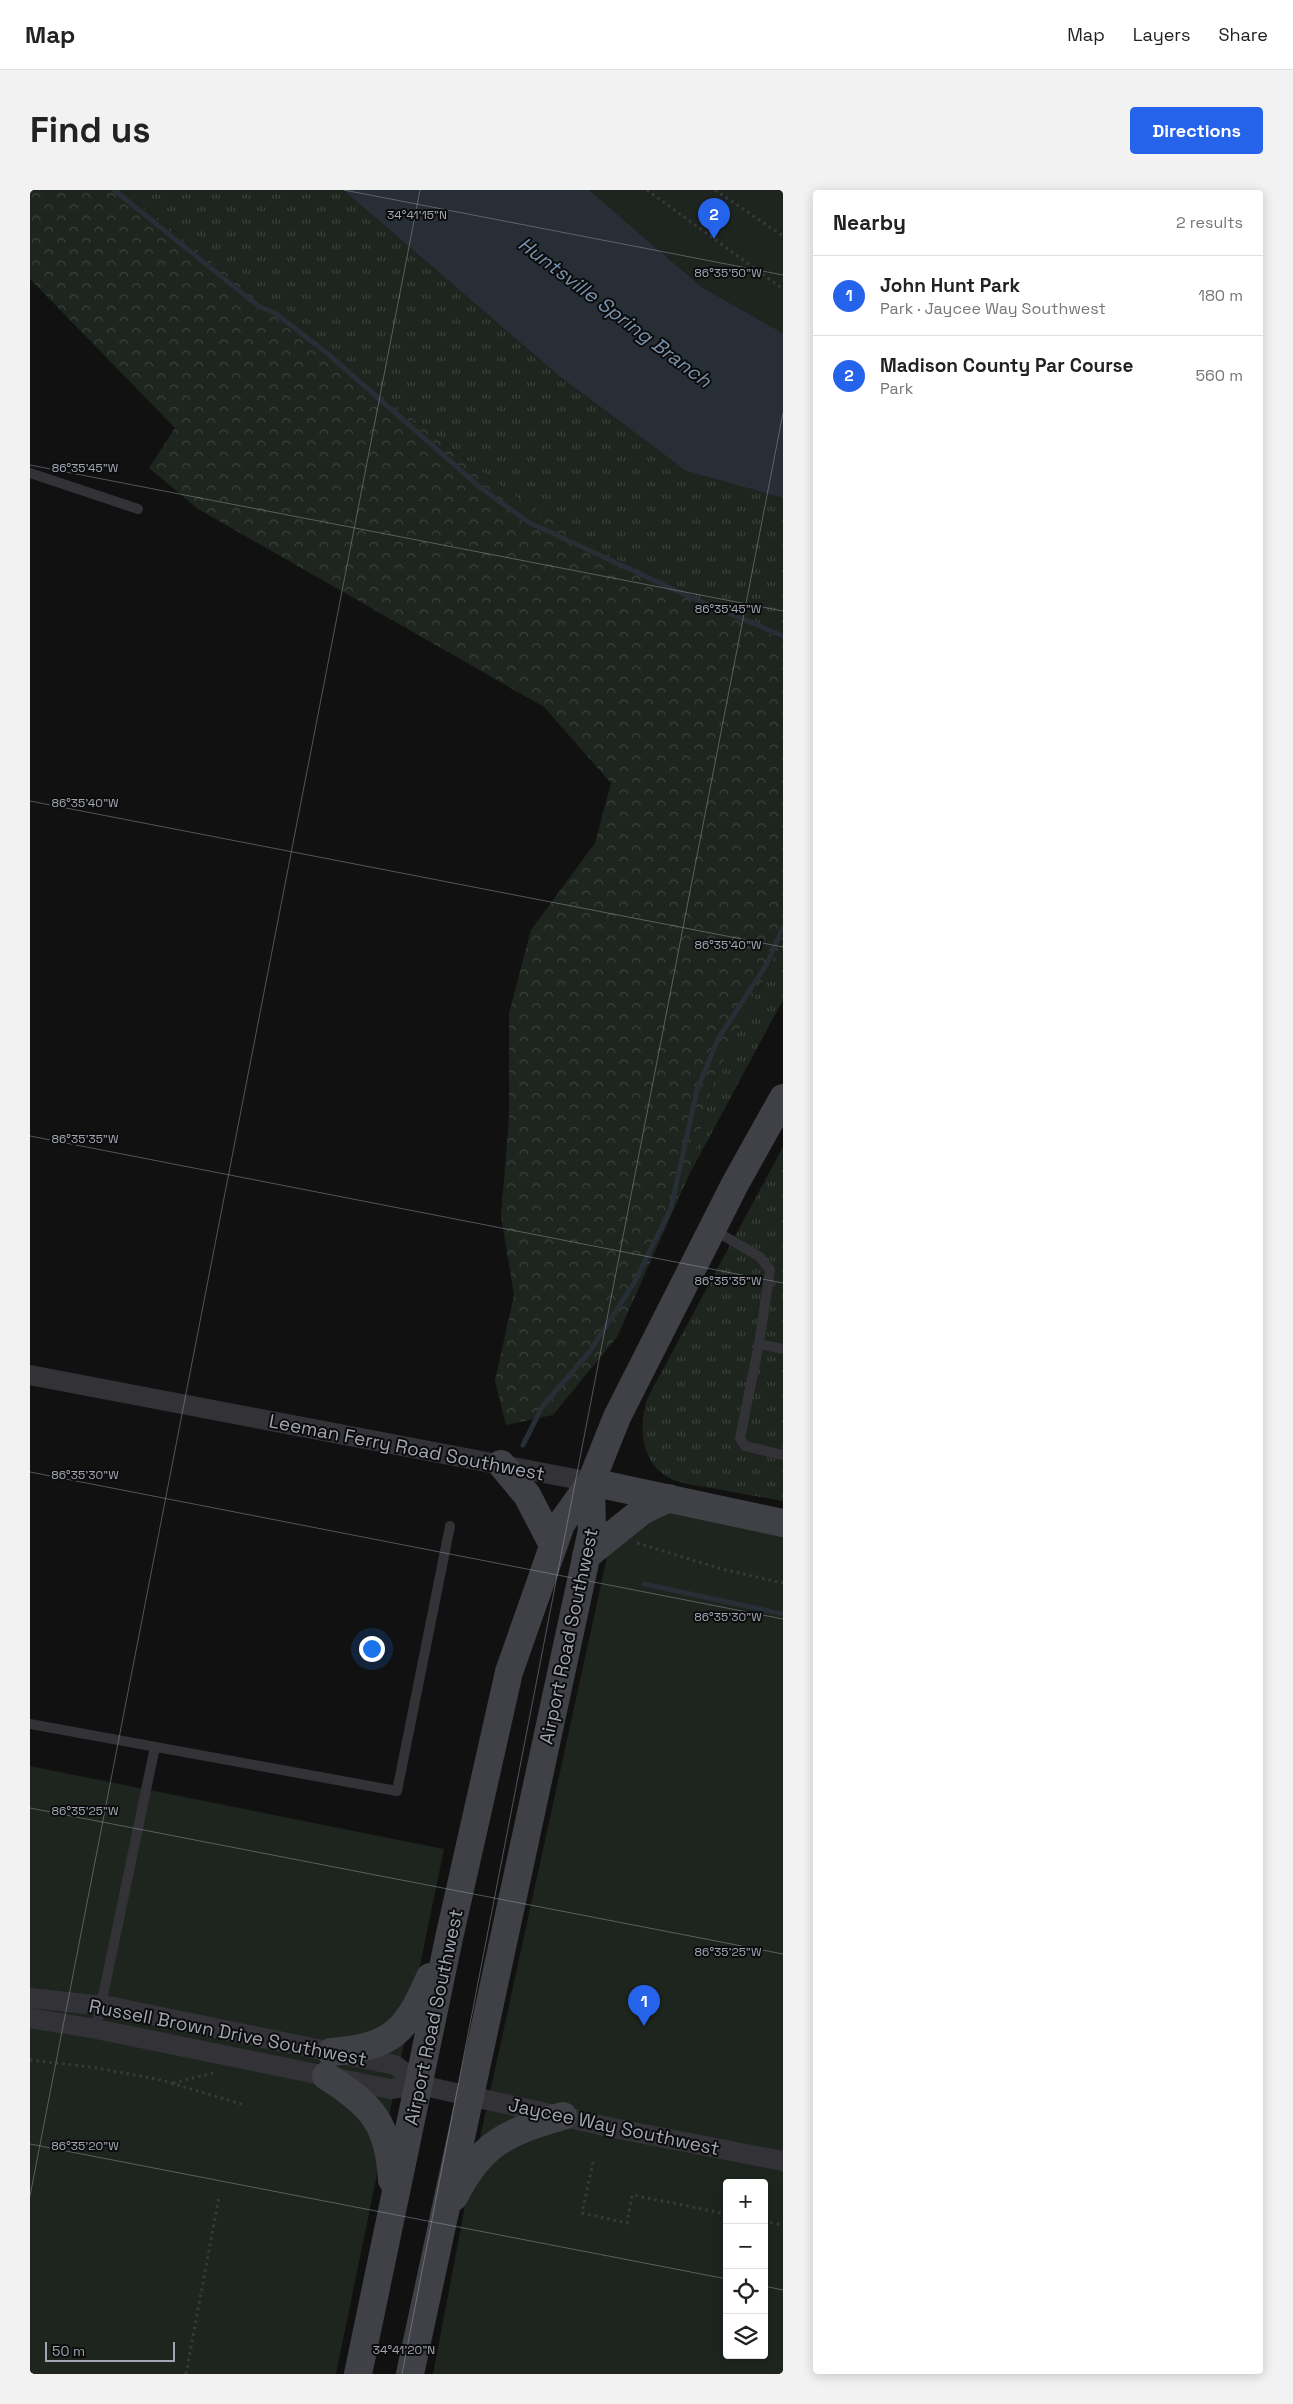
<!DOCTYPE html>
<meta charset="utf-8">
<style>
:root{--surface:#fff;--page:#f2f2f2;--text:#222;--muted:#767676;--line:#e0e0e0;--accent:#2563eb}
body{margin:0;font-family:"Space Grotesk",sans-serif;background:var(--page);color:var(--text)}
.controls{position:absolute;right:15px;bottom:15px;display:grid;overflow:hidden;border-radius:5px;box-shadow:0 2px 12px #0003}
.controls button{width:45px;height:45px;display:grid;place-items:center;padding:0;border:0;border-bottom:1px solid var(--line);background:var(--surface);color:var(--text);font:25px sans-serif}
.scale{position:absolute;left:15px;bottom:12px;width:130px;box-sizing:border-box;padding-left:5px;border:2px solid #a2a6b3;border-top:0;font-size:14px;line-height:18px;white-space:nowrap;color:#a2a6b3;-webkit-text-stroke:4px #0c0c0d;paint-order:stroke}
.you{position:absolute;left:341px;top:1458px;width:18px;height:18px;margin:-12px;border:4px solid #fff;border-radius:50%;background:#1a73e8;box-shadow:0 0 0 8px #1a73e833}
.badge{display:grid;place-items:center;width:32px;height:32px;border-radius:50%;background:var(--accent);color:#fff;font-size:16px;font-weight:700}
.pin{position:absolute;translate:-50% -41px;filter:drop-shadow(0 1px 2px #0008)}
.pin::after{content:'';position:absolute;top:26px;width:18px;height:15px;background:inherit;clip-path:polygon(0 0,100% 0,50% 100%)}
.list{margin:0;padding:0;list-style:none}
h2{display:flex;justify-content:space-between;align-items:center;height:65px;margin:0;padding:0 20px;font-size:21px}
h2 small{font-size:16px;font-weight:400;color:var(--muted)}
.list li{display:grid;grid-template-columns:32px 1fr auto;gap:15px;align-items:center;box-sizing:border-box;height:80px;padding:0 20px;border-top:1px solid var(--line)}
.list b{display:block;font-size:19px;white-space:nowrap}
.list p{margin:0;font-size:16px;white-space:nowrap;color:var(--muted)}
.list em{font-size:16px;font-style:normal;color:var(--muted)}
.icon{flex:none;width:28px;height:28px;fill:none;stroke:currentColor;stroke-width:2;stroke-linecap:round;stroke-linejoin:round}
.map{position:relative;flex:none;width:753px;height:2184px;overflow:hidden;border-radius:5px}
header{display:flex;align-items:center;gap:30px;box-sizing:border-box;height:70px;padding:0 25px;background:var(--surface);border-bottom:1px solid var(--line)}
header strong{font-size:24px}
nav{display:flex;gap:28px;margin-inline-start:auto;font-size:18px}
.intro{display:flex;align-items:center;justify-content:space-between;box-sizing:border-box;height:120px;padding:0 30px}
h1{margin:0;font-size:35px}
.button{padding:12px 22px;border-radius:5px;background:var(--accent);color:#fff;font-size:18px;font-weight:700}
main{display:flex;gap:30px;padding:0 30px}
aside{flex:1;background:var(--surface);border-radius:5px;box-shadow:0 2px 12px #0003}
.map>svg:first-child{display:block}
</style>
<header>
<strong>Map</strong>
<nav><a>Map</a><a>Layers</a><a>Share</a></nav>
</header>
<div class="intro"><h1>Find us</h1><a class="button">Directions</a></div>
<main>
<div class="map">
<svg width="753" height="2184" viewBox="0 0 753 2184">
<defs>
<pattern id="grass-tufts" width="24" height="20" patternUnits="userSpaceOnUse" patternTransform="scale(1.25)"><rect width="24" height="20" fill="#1d251e"/><path d="M3 7l-1-3M5 7V3M7 7l1-3M15 17l-1-3M17 17v-4M19 17l1-3" fill="none" stroke="#3b423c"/></pattern>
<pattern id="forest-crowns" width="20" height="18" patternUnits="userSpaceOnUse" patternTransform="scale(1.25)"><rect width="20" height="18" fill="#1d251e"/><path d="M2 6a3 3 0 1 1 6 0M12 15a3 3 0 1 1 6 0" fill="none" stroke="#3b423c"/></pattern>
</defs>
<rect width="100%" height="100%" fill="#111112"/>
<path fill="url(#grass-tufts)" d="M 94,0 L 313,0 L 529,186 L 656,281 L 753,308 L 753,450 L 603,379 L 480,303 L 256,132 Z
M 753,750 L 753,810 L 659,985 L 684,890 Z
M 753,957 L 753,1311 C 733,1307 712,1304 692,1300 C 678,1297 663,1296 650,1292 C 612,1281 607,1241 617,1209 Z"/>
<path fill="url(#forest-crowns)" d="M 0,0 L 94,0 L 256,132 L 480,303 L 603,379 L 753,450 L 753,750 L 684,890 L 659,985 L 587,1147 L 523,1225 L 476,1235 L 465,1191 L 484,1105 L 471,1026 L 479,928 L 479,823 L 501,740 L 565,653 L 581,593 L 514,517 L 168,319 L 119,278 L 145,238 L 0,89 Z"/>
<path fill="#1d251e" fill-rule="evenodd" d="M 559,0 L 753,0 L 753,143 L 673,98 Z
M 646,1322 L 753,1342 L 753,2184 L 403,2184 L 435,2016 L 577,1367 L 589,1348 L 631,1324 ZM 697,1993 L 734,1993 L 734,2165 L 697,2165 Z
M 0,1576 L 414,1659 L 306,2184 L 0,2184 Z"/>
<path fill="#272e35" d="M 313,0 L 559,0 L 673,98 L 753,143 L 753,308 L 656,281 L 529,186 Z"/>
<g fill="none" stroke-linecap="round" stroke-linejoin="round">
<path stroke="#272e35" stroke-width="5" d="M 84,0 L 228,116 L 245,123 L 298,164 L 451,298 L 498,332 L 660,407 L 753,446
M 493,1255 L 512,1217 L 560,1161 L 604,1093 L 641,1018 L 667,900 L 688,849 L 738,772 L 753,737
M 614,1394 L 753,1424"/>
<path stroke="#38393e" stroke-width="3" stroke-dasharray="2.5 4" stroke-linecap="butt" d="M 617,0 L 753,99
M 685,0 L 753,46
M 607,1353 L 692,1379 L 753,1393
M 0,1870 L 61,1877 L 131,1890 L 214,1915
M 143,1893 L 183,1883
M 563,1972 L 552,2023 L 597,2033 L 602,2005 L 697,2024
M 734,2031 L 753,2035
M 156,2184 L 189,2007"/>
<path stroke="#323237" stroke-width="10" d="M 0,283 L 108,319
M 682,1039 L 730,1067 L 740,1080 L 729,1154 L 753,1159
M 729,1154 L 710,1248 L 715,1256 L 753,1265
M 0,1534 L 367,1601 L 420,1336
M 66,1839 L 125,1557"/>
<path stroke="#323237" stroke-width="20" d="M 0,1185 L 561,1292
M 0,1808 L 83,1817 L 365,1875 L 390,1895
M 0,1828 L 66,1839 L 360,1899 L 390,1895 L 583,1938 L 753,1971"/>
<path stroke="#404147" stroke-width="28" d="M 471,1274 L 497,1305 L 523,1355
M 561,1292 L 753,1333
M 556,1366 L 612,1321 L 639,1308
M 301,1862 C 362,1857 376,1842 400,1787
M 296,1886 C 342,1915 359,1934 362,1990
M 424,2007 C 451,1953 477,1942 533,1926
M 328,2184 L 419,1748 L 479,1482 L 531,1334 L 561,1292 L 587,1227 L 705,994 L 753,908
M 380,2184 L 562,1340 L 561,1292"/>
</g>
<path fill="none" stroke="#a2a6b3" stroke-width="1" stroke-opacity="0.45" d="M 314,0 L 753,85M 0,275 L 753,421M 0,611 L 753,757M 0,946 L 753,1093M 0,1282 L 753,1429M 0,1618 L 753,1764M 0,1954 L 697,2089M 0,2006 L 390,0M 734,2096 L 753,2100M 372,2184 L 753,223"/>
<g text-anchor="middle" stroke-width="4" stroke-linejoin="round" paint-order="stroke">
<g font-size="19" fill="#a2a6b3" stroke="#0c0c0d">
<text transform="translate(377 1257) rotate(11)" y="7">Leeman Ferry Road Southwest</text>
<text transform="translate(538 1446) rotate(-78)" y="7">Airport Road Southwest</text>
<text transform="translate(403 1827) rotate(-78)" y="7">Airport Road Southwest</text>
<text transform="translate(198 1842) rotate(11)" y="7">Russell Brown Drive Southwest</text>
<text transform="translate(584 1936) rotate(12)" y="7">Jaycee Way Southwest</text>
</g>
<g font-size="20" font-style="italic" fill="#7892ae" stroke="#0c0c0d">
<text transform="translate(585 122) rotate(37)" y="7">Huntsville Spring Branch</text>
</g>
</g>
<g font-size="12" text-anchor="middle" fill="#a2a6b3" stroke="#0c0c0d" stroke-width="4" stroke-linejoin="round" paint-order="stroke">
<text x="387" y="29">34°41'15"N</text>
<text x="698" y="87">86°35'50"W</text>
<text x="55" y="282">86°35'45"W</text>
<text x="698" y="423">86°35'45"W</text>
<text x="55" y="617">86°35'40"W</text>
<text x="698" y="759">86°35'40"W</text>
<text x="55" y="953">86°35'35"W</text>
<text x="698" y="1095">86°35'35"W</text>
<text x="55" y="1289">86°35'30"W</text>
<text x="698" y="1431">86°35'30"W</text>
<text x="55" y="1625">86°35'25"W</text>
<text x="698" y="1766">86°35'25"W</text>
<text x="55" y="1960">86°35'20"W</text>
<text x="374" y="2164">34°41'20"N</text>
</g>
</svg>
<div class="controls">
<button>+</button>
<button>−</button>
<button><svg class="icon" aria-label="locate" viewBox="0 0 24 24"><circle cx="12" cy="12" r="6"/><path d="M12 2v4M12 18v4M2 12h4M18 12h4"/></svg></button>
<button><svg class="icon" aria-label="layers" viewBox="0 0 24 24"><path d="M12 4l9 5-9 5-9-5zM3 14l9 5 9-5"/></svg></button>
</div>
<div class="scale">50 m</div>
<div class="you"></div>
<div class="pin badge" style="left:614px;top:1836px">1</div>
<div class="pin badge" style="left:684px;top:49px">2</div>
</div>
<aside>
<h2>Nearby<small>2 results</small></h2>
<ul class="list">
<li><span class="badge">1</span><div><b>John Hunt Park</b><p>Park · Jaycee Way Southwest</p></div><em>180 m</em></li>
<li><span class="badge">2</span><div><b>Madison County Par Course</b><p>Park</p></div><em>560 m</em></li>
</ul>
</aside>
</main>
